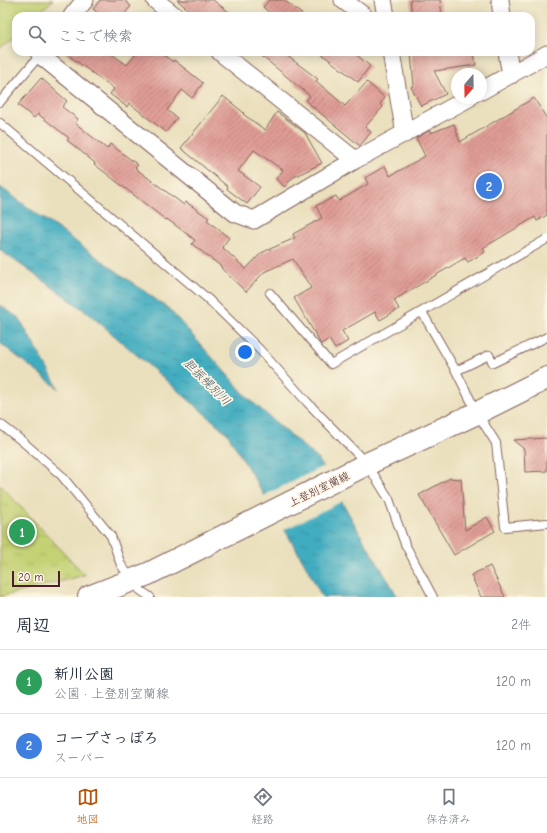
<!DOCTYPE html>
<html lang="ja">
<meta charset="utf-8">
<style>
:root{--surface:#fff;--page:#f6f6f7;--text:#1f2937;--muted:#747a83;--line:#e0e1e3;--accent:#b45309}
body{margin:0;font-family:"Comic Neue","Klee One",sans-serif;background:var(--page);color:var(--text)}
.compass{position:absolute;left:451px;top:68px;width:36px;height:36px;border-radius:50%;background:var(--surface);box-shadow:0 2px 10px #0003;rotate:200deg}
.scale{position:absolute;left:12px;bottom:10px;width:48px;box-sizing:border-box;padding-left:4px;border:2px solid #4a1f2b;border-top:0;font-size:11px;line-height:14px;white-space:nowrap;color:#4a1f2b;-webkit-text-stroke:3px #fcf5e5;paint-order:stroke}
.you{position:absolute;left:245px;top:352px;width:14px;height:14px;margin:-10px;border:3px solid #fff;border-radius:50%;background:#1a73e8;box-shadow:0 0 0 6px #1a73e833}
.badge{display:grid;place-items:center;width:26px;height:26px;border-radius:50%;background:var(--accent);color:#fff;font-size:13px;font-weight:700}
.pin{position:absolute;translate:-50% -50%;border:2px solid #fff;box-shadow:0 1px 4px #0006}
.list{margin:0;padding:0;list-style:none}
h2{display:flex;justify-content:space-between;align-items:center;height:52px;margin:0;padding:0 16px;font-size:17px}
h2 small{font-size:13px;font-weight:400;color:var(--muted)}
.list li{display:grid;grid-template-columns:26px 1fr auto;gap:12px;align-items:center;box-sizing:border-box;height:64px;padding:0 16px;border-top:1px solid var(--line)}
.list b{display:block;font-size:15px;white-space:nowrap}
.list p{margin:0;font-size:13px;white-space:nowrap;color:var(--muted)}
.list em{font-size:13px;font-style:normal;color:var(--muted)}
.icon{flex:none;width:22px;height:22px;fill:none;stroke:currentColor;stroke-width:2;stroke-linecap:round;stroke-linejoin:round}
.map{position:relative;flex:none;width:547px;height:597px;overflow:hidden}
.search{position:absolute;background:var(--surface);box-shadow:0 2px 10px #0003;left:12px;right:12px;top:12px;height:44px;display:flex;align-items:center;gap:10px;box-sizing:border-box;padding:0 14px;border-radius:12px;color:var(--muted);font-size:15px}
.sheet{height:180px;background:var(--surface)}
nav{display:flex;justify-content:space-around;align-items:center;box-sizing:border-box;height:56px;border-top:1px solid var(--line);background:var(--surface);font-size:11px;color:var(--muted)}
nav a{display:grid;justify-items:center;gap:2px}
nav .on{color:var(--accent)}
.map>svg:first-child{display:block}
</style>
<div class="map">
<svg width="547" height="597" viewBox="0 0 547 597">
<defs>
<pattern id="park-tufts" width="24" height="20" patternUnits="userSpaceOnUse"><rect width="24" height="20" fill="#c4d274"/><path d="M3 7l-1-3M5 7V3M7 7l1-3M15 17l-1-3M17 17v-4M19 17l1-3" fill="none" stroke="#aab465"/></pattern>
<pattern id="water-ripples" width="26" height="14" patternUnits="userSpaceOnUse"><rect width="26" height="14" fill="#40acbf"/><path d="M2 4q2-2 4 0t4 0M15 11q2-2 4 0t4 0" fill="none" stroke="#388b9b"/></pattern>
<pattern id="building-hatch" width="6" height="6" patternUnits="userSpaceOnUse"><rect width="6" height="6" fill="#df9c95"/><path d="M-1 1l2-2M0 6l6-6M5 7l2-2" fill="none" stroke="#b77f7a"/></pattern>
</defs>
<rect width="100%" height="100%" fill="#fcf5e5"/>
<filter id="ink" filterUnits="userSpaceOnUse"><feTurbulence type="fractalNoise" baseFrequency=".025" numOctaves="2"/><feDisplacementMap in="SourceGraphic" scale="8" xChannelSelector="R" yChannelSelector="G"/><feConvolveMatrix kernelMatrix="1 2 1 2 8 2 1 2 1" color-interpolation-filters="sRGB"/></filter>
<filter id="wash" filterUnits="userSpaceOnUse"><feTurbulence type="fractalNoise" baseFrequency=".012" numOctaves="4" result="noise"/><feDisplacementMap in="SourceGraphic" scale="16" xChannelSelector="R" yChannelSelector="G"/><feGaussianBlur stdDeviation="0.9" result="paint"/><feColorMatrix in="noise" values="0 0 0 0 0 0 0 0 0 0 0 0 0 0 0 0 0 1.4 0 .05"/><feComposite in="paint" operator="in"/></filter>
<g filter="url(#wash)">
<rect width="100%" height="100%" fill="#eae0bd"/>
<path fill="url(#park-tufts)" stroke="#877850" d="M 0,485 L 3,488 L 85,575 L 0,597 Z"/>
<path fill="#c4d274" stroke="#877850" d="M 0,0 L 53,0 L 36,16 L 16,16 L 16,35 L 0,49 Z"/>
<path fill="url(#water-ripples)" stroke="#456675" d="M 0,187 L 169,309 L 249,399 L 318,459 L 359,532 L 398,597 L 322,597 L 305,564 L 227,433 L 87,312 L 0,250 Z
M 0,305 L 19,318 L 59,389 L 0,343 Z"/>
<path fill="#eae0bd" d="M 324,466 L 343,501 L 283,530 L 263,496 Z"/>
<g id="blocks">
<path fill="url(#building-hatch)" d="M 100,0 L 124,0 L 131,6 L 123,16 L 101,16 L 93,9 Z
M 177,0 L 213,0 L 234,16 L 196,16 Z
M 269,0 L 284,0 L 304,16 L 273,16 L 263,7 Z
M 410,0 L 440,0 L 442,16 L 412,16 Z
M 64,52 L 109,52 L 127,65 L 138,52 L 160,52 L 173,62 L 174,60 L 203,83 L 192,98 L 182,90 L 167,110 L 177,118 L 166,132 L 129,103 L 127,107 L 110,94 L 114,89 Z
M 257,52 L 282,52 L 318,79 L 316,81 L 345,106 L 367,82 L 385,98 L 380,104 L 383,107 L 365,127 L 371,132 L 360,146 L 306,101 L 310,96 Z
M 319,52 L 353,52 L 370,66 L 358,82 Z
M 428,52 L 474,52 L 476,65 L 434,71 L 446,94 L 421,106 L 411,87 L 414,85 L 411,54 Z
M 41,78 L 67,101 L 62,107 L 78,119 L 75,123 L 107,149 L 110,144 L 138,165 L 135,168 L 184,205 L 186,202 L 209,218 L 207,220 L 229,238 L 222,247 L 246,269 L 261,253 L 295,238 L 293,234 L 322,218 L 316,206 L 336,196 L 339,201 L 368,184 L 365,178 L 385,166 L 390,176 L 425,156 L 416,138 L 430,130 L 431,133 L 454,124 L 460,142 L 534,98 L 547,119 L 547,215 L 537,221 L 535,217 L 483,248 L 485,252 L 468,262 L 465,258 L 394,300 L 399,309 L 380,320 L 375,312 L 342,331 L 348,341 L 335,349 L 329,339 L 321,344 L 294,298 L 311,288 L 293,259 L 264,272 L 246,292 L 221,268 L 222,267 L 192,244 L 195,240 L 167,219 L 166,220 L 94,164 L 95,163 L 67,140 L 69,138 L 38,114 L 34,118 L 18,105 Z
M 223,96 L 244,113 L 243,114 L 265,130 L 277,112 L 305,133 L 322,163 L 292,178 L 285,187 L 276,179 L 283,170 L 254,150 L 238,171 L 260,187 L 247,204 L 227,189 L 228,187 L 181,148 Z
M 547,438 L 547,471 L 525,472 L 524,449 L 513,440 Z
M 450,478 L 461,479 L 465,530 L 487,517 L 495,531 L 454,555 L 419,495 Z
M 490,566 L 505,597 L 481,597 L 471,575 Z"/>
</g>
</g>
<g filter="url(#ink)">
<use href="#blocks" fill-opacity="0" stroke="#82635e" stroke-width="1"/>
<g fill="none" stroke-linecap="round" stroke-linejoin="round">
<g stroke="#82635e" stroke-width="10">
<path id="lane" d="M 0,102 L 40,55
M 0,123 L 208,299 L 259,349 L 307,402 L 367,464 L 389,499 L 405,544 L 433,597
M 270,293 L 331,364 L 547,239
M 422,312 L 456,371
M 547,337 L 493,363 L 489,355 L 456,371 L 477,413 L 496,443 L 505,527 L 547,523
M 0,424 L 22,441 L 61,475 L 111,536 L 121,565 L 140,590 L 150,597"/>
</g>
<g stroke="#82635e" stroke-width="19">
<path id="street" d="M 155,0 L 175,16
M 343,0 L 364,16
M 383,0 L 386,16
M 500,0 L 502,16
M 72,16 L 85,0
M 42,52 L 40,55 L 235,213 L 254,220 L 355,160 L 469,98
M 220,52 L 355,160
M 391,52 L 405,134
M 507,52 L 511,75
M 481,91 L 547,54"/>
</g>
<g stroke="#82635e" stroke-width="24">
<path id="secondary" d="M 89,597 L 148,574 L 367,464 L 477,413 L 547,378"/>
</g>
<use href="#lane" stroke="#fff" stroke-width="8"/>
<use href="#street" stroke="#fff" stroke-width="17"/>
<use href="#secondary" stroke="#fff" stroke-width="22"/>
</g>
</g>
<g text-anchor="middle" stroke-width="3.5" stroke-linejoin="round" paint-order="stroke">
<g font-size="11" fill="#4a1f2b" stroke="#fcf5e5">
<text transform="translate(319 489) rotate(-26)" y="4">上登別室蘭線</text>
</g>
<g font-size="12" font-style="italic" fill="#465766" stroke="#fcf5e5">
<text transform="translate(207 382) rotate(45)" y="4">胆振幌別川</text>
</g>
</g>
</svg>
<svg class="compass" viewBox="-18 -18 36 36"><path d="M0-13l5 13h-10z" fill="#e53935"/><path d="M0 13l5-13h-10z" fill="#747a83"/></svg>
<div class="scale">20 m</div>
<div class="you"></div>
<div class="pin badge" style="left:22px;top:532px;background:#2e9e5b">1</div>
<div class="pin badge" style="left:489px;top:186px;background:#3f7fe0">2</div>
<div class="search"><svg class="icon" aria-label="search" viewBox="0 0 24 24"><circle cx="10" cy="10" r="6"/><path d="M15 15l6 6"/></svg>ここで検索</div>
</div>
<section class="sheet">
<h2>周辺<small>2件</small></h2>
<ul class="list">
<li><span class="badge" style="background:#2e9e5b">1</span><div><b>新川公園</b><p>公園 · 上登別室蘭線</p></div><em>120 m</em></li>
<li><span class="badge" style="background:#3f7fe0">2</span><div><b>コープさっぽろ</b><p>スーパー</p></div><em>120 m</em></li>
</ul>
</section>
<nav>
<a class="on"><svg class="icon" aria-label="map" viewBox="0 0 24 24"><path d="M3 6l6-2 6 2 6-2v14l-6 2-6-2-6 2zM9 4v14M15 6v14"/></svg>地図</a>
<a><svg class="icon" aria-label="directions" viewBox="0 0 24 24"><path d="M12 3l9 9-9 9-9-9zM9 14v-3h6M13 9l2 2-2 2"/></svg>経路</a>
<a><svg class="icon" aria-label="saved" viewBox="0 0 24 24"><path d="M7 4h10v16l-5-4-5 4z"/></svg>保存済み</a>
</nav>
